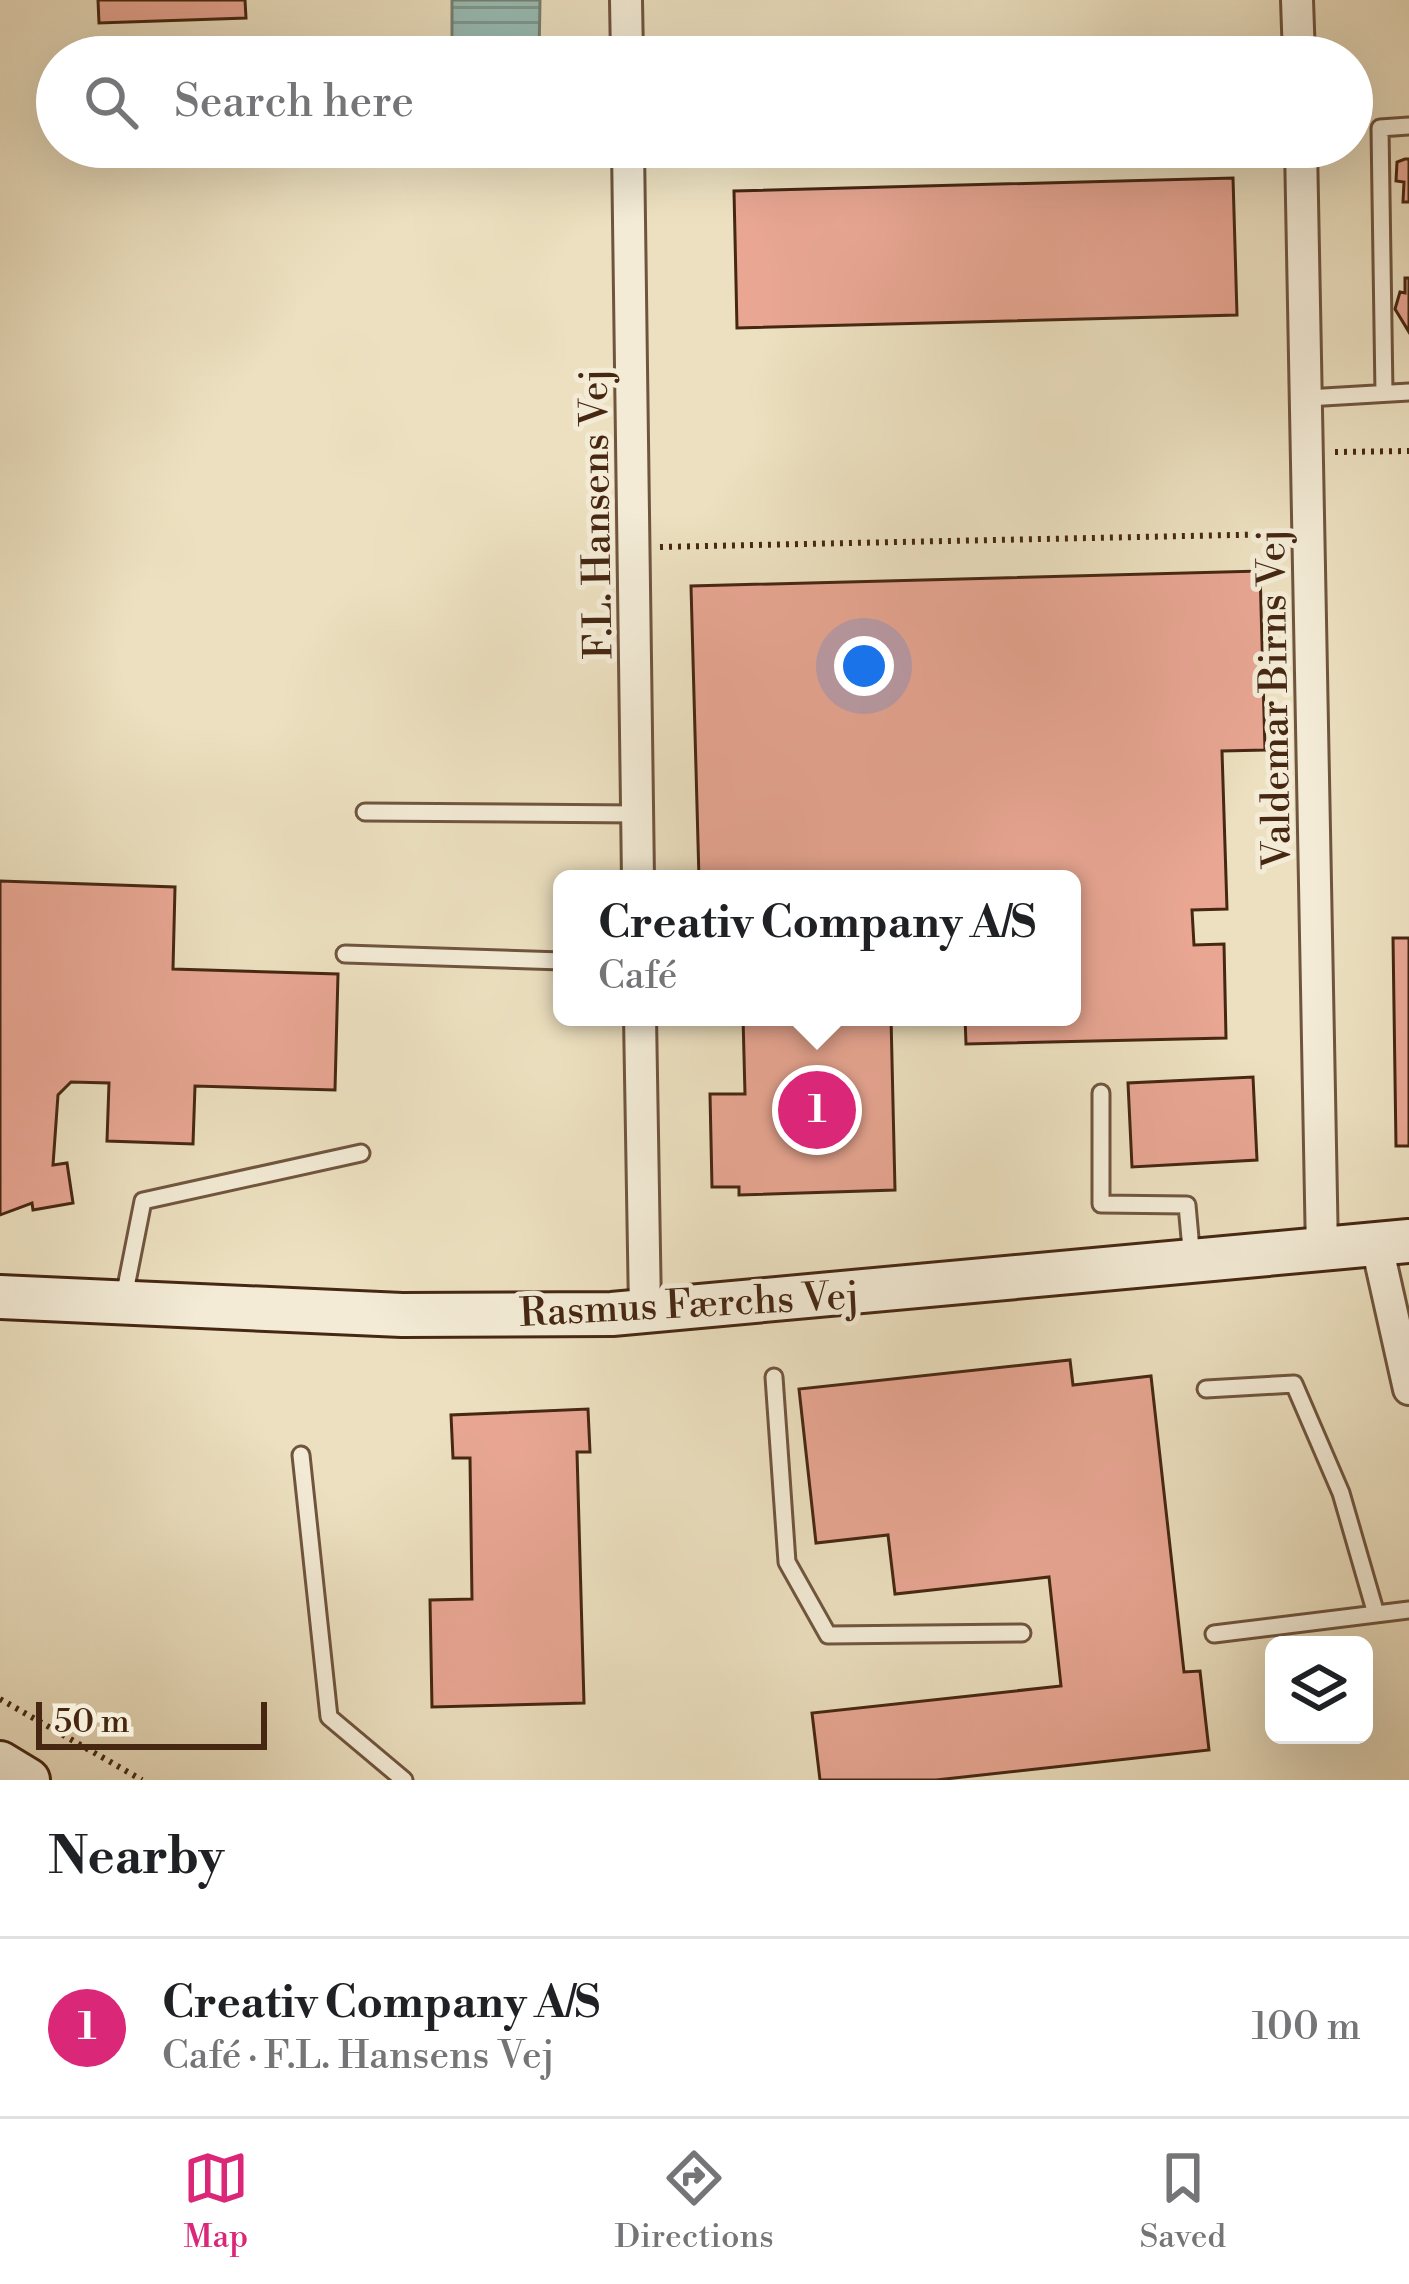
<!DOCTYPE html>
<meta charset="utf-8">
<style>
:root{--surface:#fff;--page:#f2f2f2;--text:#202124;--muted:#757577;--line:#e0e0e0;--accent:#db2777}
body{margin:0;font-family:"Libre Bodoni",serif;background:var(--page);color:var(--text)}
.controls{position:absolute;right:36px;bottom:36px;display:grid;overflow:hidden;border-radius:18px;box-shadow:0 12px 48px #0002}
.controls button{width:108px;height:108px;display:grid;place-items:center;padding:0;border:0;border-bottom:3px solid var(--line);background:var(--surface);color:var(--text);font:60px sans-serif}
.scale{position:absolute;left:36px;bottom:30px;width:231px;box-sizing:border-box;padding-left:12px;border:6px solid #462712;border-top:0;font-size:33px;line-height:42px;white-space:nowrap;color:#462712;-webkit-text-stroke:9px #f3ebd6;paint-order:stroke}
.you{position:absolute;left:864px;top:666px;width:42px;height:42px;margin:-30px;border:9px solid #fff;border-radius:50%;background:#1a73e8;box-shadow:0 0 0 18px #1a73e833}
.badge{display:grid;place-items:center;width:78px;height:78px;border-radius:50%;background:var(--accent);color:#fff;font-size:39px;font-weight:700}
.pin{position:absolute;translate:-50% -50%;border:6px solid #fff;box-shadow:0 3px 12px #0006}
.popup{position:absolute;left:553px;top:870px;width:528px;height:156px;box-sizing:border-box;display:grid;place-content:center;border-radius:18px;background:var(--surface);filter:drop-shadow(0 3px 9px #0005);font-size:39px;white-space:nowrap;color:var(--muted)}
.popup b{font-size:45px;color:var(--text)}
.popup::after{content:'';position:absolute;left:50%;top:100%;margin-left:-24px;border:24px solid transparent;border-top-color:var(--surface)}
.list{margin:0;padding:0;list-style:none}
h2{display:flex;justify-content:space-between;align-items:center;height:156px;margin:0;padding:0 48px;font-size:51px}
h2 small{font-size:39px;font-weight:400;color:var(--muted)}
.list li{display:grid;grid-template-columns:78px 1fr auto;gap:36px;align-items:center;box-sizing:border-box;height:180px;padding:0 48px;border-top:3px solid var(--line)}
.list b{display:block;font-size:45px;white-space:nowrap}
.list p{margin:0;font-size:39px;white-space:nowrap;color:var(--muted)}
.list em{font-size:39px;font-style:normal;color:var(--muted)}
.icon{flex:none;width:66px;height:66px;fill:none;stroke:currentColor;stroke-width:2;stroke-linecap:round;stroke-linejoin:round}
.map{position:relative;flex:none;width:1409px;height:1780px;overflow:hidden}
.search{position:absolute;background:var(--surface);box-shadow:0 12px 48px #0002;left:36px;right:36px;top:36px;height:132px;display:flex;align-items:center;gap:30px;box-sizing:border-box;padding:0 42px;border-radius:66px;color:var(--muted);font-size:45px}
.sheet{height:336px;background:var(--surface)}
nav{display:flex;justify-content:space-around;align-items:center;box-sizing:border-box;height:168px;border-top:3px solid var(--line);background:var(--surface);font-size:33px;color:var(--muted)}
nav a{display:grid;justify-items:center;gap:6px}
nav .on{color:var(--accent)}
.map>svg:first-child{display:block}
</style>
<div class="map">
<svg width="1409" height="1780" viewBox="0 0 1409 1780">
<defs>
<pattern id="water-rules" width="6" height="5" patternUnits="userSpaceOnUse" patternTransform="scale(3)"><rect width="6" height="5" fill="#99bdb5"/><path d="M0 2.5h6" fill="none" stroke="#7f9a92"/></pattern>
</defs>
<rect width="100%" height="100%" fill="#ece0c0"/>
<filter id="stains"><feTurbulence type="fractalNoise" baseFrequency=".00167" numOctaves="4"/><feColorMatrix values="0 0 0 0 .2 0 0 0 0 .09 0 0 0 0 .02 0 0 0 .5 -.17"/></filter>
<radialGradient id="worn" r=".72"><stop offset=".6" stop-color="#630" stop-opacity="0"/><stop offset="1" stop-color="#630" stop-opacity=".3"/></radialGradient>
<path fill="url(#water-rules)" stroke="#788174" stroke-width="3" d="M 452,0 L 540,0 L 539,57 L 452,57 Z"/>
<path fill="#e8a693" stroke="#462712" stroke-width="3" d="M 98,0 L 245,0 L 246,18 L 99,23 Z
M 1405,159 L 1409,159 L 1409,202 L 1403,202 L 1404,182 L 1396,181 L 1397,162 Z
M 1233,178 L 1237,315 L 737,328 L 734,191 Z
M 1405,278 L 1409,278 L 1409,332 L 1395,309 L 1400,292 L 1405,293 Z
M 1260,571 L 1265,750 L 1222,751 L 1227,909 L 1192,910 L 1194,945 L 1224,944 L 1226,1038 L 966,1044 L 965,1017 L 1072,1017 L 1072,879 L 699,879 L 691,586 Z
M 0,881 L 175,887 L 173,969 L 338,974 L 335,1090 L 195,1086 L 193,1144 L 107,1141 L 109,1083 L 71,1082 L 58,1095 L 53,1165 L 67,1163 L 73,1203 L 33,1210 L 32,1203 L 0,1215 Z
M 1393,938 L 1409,938 L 1409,1146 L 1396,1146 Z
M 743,1017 L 891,1017 L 895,1190 L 739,1195 L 739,1187 L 712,1187 L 710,1094 L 745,1094 Z
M 1253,1077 L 1257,1160 L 1132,1167 L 1128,1083 Z
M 1070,1360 L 1073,1385 L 1151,1376 L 1184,1672 L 1200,1671 L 1209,1750 L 936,1780 L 820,1780 L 812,1713 L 1061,1686 L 1049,1577 L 895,1594 L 888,1535 L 816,1543 L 799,1389 Z
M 588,1409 L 590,1452 L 577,1452 L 584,1703 L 432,1707 L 430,1600 L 472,1599 L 470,1458 L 453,1458 L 451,1415 Z"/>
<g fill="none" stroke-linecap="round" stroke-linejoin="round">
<g stroke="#70553e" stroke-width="21">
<path id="lane" d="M 1384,393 L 1380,128 L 1409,126
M 1307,398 L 1409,392
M 365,812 L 638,814
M 345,954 L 562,961
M 1101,1093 L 1101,1204 L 1187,1205 L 1192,1260
M 124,1297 L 143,1201 L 361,1153
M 774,1377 L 787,1562 L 828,1635 L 1022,1633
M 1206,1389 L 1294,1384 L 1341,1493 L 1376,1614
M 301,1455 L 329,1717 L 404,1780
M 1214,1634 L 1409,1610"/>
</g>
<g stroke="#70553e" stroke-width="36">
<path id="street" d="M 626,0 L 627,57
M 1297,0 L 1299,57
M 628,147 L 638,879
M 1301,147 L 1322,1251
M 640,1017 L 645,1309
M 1377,1246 L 1409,1389"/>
</g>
<g stroke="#462712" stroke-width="48">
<path id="secondary" d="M 0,1297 L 402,1315 L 612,1314 L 1409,1241
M 0,1763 L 28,1780"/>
</g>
<path stroke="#462712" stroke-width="6" stroke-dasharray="3 6" stroke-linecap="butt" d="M 1335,452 L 1409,451
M 660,547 L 1283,534
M 0,1699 L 142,1780"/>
<use href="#lane" stroke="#f3ebd6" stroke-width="15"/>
<use href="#street" stroke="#f3ebd6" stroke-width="30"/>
<use href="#secondary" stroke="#f3ebd6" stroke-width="42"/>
</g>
<g text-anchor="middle" stroke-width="10" stroke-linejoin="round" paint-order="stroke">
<g font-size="39" fill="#462712" stroke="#f3ebd6">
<text transform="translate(595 514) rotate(-91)" y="14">F.L. Hansens Vej</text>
<text transform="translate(1273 699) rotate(-91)" y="14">Valdemar Birns Vej</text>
<text transform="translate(689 1303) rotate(-3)" y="14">Rasmus Færchs Vej</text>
</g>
</g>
<rect width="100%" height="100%" filter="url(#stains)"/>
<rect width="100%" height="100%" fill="url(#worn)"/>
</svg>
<div class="controls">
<button><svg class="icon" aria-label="layers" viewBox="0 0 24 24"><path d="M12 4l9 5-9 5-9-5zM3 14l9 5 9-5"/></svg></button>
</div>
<div class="scale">50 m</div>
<div class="you"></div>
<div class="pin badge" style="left:817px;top:1110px">1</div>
<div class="popup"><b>Creativ Company A/S</b>Café</div>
<div class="search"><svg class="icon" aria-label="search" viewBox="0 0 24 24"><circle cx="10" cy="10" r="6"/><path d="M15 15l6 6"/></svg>Search here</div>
</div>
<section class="sheet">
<h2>Nearby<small></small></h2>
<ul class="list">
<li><span class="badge">1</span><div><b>Creativ Company A/S</b><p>Café · F.L. Hansens Vej</p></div><em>100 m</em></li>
</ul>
</section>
<nav>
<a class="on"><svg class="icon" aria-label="map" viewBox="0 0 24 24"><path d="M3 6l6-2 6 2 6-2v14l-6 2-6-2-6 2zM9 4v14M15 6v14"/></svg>Map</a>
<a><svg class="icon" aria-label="directions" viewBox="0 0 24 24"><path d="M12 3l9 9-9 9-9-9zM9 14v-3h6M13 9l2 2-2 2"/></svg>Directions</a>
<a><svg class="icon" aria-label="saved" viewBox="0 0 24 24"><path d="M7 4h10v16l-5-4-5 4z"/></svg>Saved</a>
</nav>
